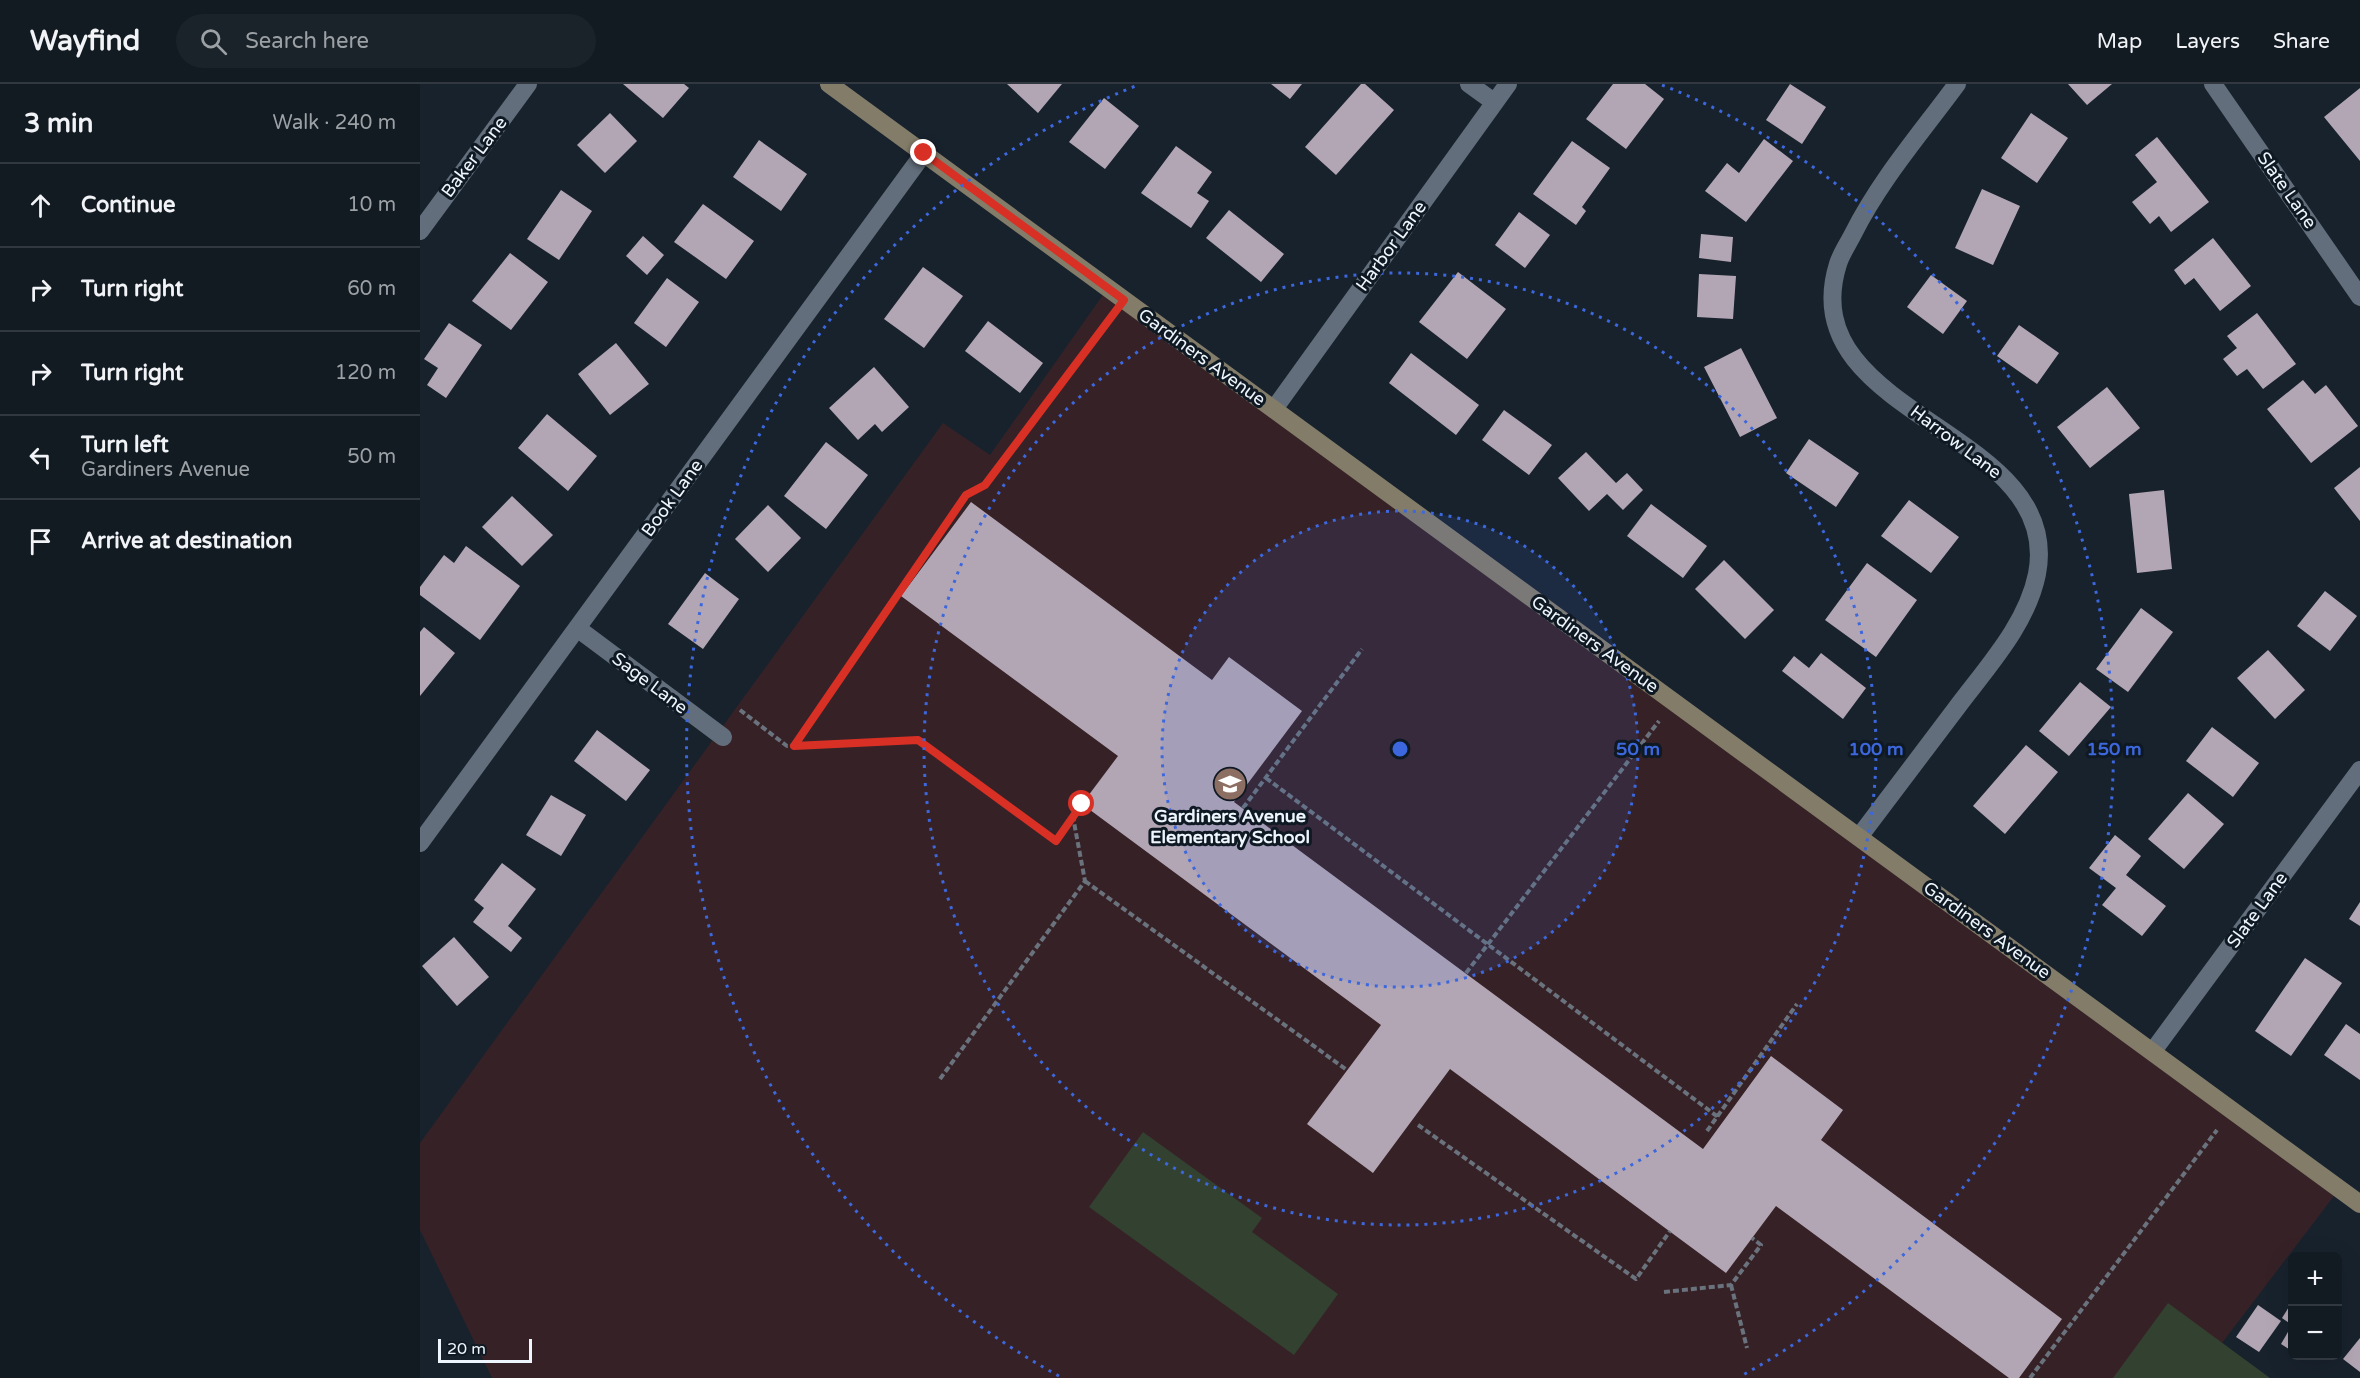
<!DOCTYPE html>
<meta charset="utf-8">
<style>
:root{--surface:#121a22;--page:#1b232a;--text:#f1f3f6;--muted:#9ca1a5;--line:#313840}
body{margin:0;font-family:"Varela Round",sans-serif;background:var(--page);color:var(--text)}
.controls{position:absolute;right:18px;bottom:18px;display:grid;overflow:hidden;border-radius:9px;box-shadow:0 6px 24px #0002}
.controls button{width:54px;height:54px;display:grid;place-items:center;padding:0;border:0;border-bottom:2px solid var(--line);background:var(--surface);color:var(--text);font:30px sans-serif}
.scale{position:absolute;left:18px;bottom:15px;width:94px;box-sizing:border-box;padding-left:6px;border:3px solid #eef5fc;border-top:0;font-size:16px;line-height:21px;white-space:nowrap;color:#eef5fc;-webkit-text-stroke:4px #0f1923;paint-order:stroke}
.stop{position:absolute;width:18px;height:18px;margin:-14px;border:4px solid #d93025;border-radius:50%;background:#fff}
.stop.end{background:#d93025;border-color:#fff;box-shadow:0 2px 6px #0008}
.list{margin:0;padding:0;list-style:none}
h2{display:flex;justify-content:space-between;align-items:center;height:78px;margin:0;padding:0 24px;font-size:26px}
h2 small{font-size:20px;font-weight:400;color:var(--muted)}
.list li{display:grid;grid-template-columns:39px 1fr auto;gap:18px;align-items:center;box-sizing:border-box;height:84px;padding:0 24px;border-top:2px solid var(--line)}
.list b{display:block;font-size:22px;white-space:nowrap}
.list p{margin:0;font-size:20px;white-space:nowrap;color:var(--muted)}
.list em{font-size:20px;font-style:normal;color:var(--muted)}
.icon{flex:none;width:33px;height:33px;fill:none;stroke:currentColor;stroke-width:2;stroke-linecap:round;stroke-linejoin:round}
.map{position:relative;flex:none;width:1940px;height:1294px;overflow:hidden}
header{display:flex;align-items:center;gap:36px;box-sizing:border-box;height:84px;padding:0 30px;background:var(--surface);border-bottom:2px solid var(--line)}
header strong{font-size:28px}
nav{display:flex;gap:33px;margin-inline-start:auto;font-size:21px}
.search{width:420px;height:54px;background:var(--page);display:flex;align-items:center;gap:15px;box-sizing:border-box;padding:0 21px;border-radius:33px;color:var(--muted);font-size:22px}
main{display:flex}
aside{flex:1;background:var(--surface)}
.map>svg:first-child{display:block}
</style>
<header>
<strong>Wayfind</strong>
<div class="search"><svg class="icon" aria-label="search" viewBox="0 0 24 24"><circle cx="10" cy="10" r="6"/><path d="M15 15l6 6"/></svg>Search here</div>
<nav><a>Map</a><a>Layers</a><a>Share</a></nav>
</header>
<main>
<aside>
<h2>3 min<small>Walk · 240 m</small></h2>
<ul class="list">
<li><svg class="icon" aria-label="ahead" viewBox="0 0 24 24"><path d="M12 20V5M6 11l6-6 6 6"/></svg><div><b>Continue</b></div><em>10 m</em></li>
<li><svg class="icon" aria-label="right" viewBox="0 0 24 24"><path d="M7 20v-9h11M14 6l5 5-5 5"/></svg><div><b>Turn right</b></div><em>60 m</em></li>
<li><svg class="icon" aria-label="right" viewBox="0 0 24 24"><path d="M7 20v-9h11M14 6l5 5-5 5"/></svg><div><b>Turn right</b></div><em>120 m</em></li>
<li><svg class="icon" aria-label="left" viewBox="0 0 24 24"><path d="M17 20v-9H6M10 6l-5 5 5 5"/></svg><div><b>Turn left</b><p>Gardiners Avenue</p></div><em>50 m</em></li>
<li><svg class="icon" aria-label="arrive" viewBox="0 0 24 24"><path d="M6 21V4h12l-3 4 3 4H6"/></svg><div><b>Arrive at destination</b></div></li>
</ul>
</aside>
<div class="map">
<svg width="1940" height="1294" viewBox="0 0 1940 1294">
<rect width="100%" height="100%" fill="#18222d"/>
<path fill="#362226" d="M 685,208 L 1917,1108 L 1802,1259 L 1849,1294 L 72,1294 L 0,1146 L 0,1059 L 523,339 L 570,371 Z"/>
<path fill="#334130" d="M 723,1048 L 842,1134 L 832,1148 L 918,1210 L 874,1271 L 669,1123 Z
M 1748,1219 L 1850,1294 L 1693,1294 Z"/>
<path fill="#b3a6b4" d="M 203,0 L 264,0 L 269,4 L 243,34 Z
M 587,0 L 642,0 L 618,29 Z
M 851,0 L 882,0 L 870,15 Z
M 941,0 L 945,0 L 974,26 L 916,91 L 885,63 Z
M 1193,0 L 1225,0 L 1244,15 L 1206,65 L 1166,35 Z
M 1370,0 L 1406,23 L 1382,60 L 1346,36 Z
M 1648,0 L 1692,0 L 1667,21 Z
M 1940,4 L 1940,77 L 1904,33 Z
M 684,14 L 719,42 L 685,85 L 649,58 Z
M 190,29 L 217,57 L 185,89 L 157,61 Z
M 1611,29 L 1648,54 L 1617,99 L 1581,74 Z
M 1737,53 L 1789,118 L 1751,148 L 1739,132 L 1730,140 L 1712,118 L 1737,98 L 1715,71 Z
M 1344,55 L 1373,77 L 1326,138 L 1285,107 L 1307,79 L 1319,89 Z
M 339,56 L 387,90 L 361,127 L 313,93 Z
M 1152,57 L 1190,84 L 1162,123 L 1166,127 L 1156,141 L 1113,110 Z
M 756,62 L 792,88 L 777,109 L 789,117 L 771,144 L 721,109 Z
M 1562,105 L 1600,122 L 1573,181 L 1535,164 Z
M 141,106 L 172,127 L 139,176 L 107,155 Z
M 283,120 L 334,157 L 306,195 L 254,158 Z
M 809,126 L 864,170 L 841,198 L 786,154 Z
M 1099,128 L 1130,151 L 1105,184 L 1075,161 Z
M 1281,150 L 1313,153 L 1311,178 L 1279,174 Z
M 223,152 L 244,171 L 227,191 L 206,172 Z
M 1793,154 L 1831,202 L 1800,227 L 1774,194 L 1765,201 L 1754,186 Z
M 90,169 L 128,198 L 91,246 L 52,217 Z
M 503,183 L 543,212 L 504,264 L 464,235 Z
M 1038,188 L 1086,225 L 1047,275 L 999,238 Z
M 1279,190 L 1316,192 L 1313,235 L 1277,233 Z
M 1511,191 L 1547,217 L 1523,250 L 1487,223 Z
M 247,194 L 279,218 L 246,263 L 214,239 Z
M 1837,229 L 1876,280 L 1843,305 L 1827,285 L 1817,292 L 1803,275 L 1817,264 L 1807,252 Z
M 568,237 L 623,279 L 600,309 L 545,267 Z
M 29,239 L 62,261 L 26,314 L 7,301 L 18,284 L 4,275 Z
M 1599,241 L 1639,269 L 1617,300 L 1577,272 Z
M 196,259 L 229,300 L 190,331 L 158,290 Z
M 1321,264 L 1357,334 L 1320,353 L 1284,283 Z
M 991,269 L 1059,321 L 1036,351 L 969,299 Z
M 454,283 L 489,323 L 462,348 L 455,340 L 438,356 L 409,324 Z
M 1883,296 L 1895,310 L 1906,301 L 1938,342 L 1891,379 L 1847,325 Z
M 1687,303 L 1720,344 L 1670,384 L 1637,343 Z
M 1084,326 L 1132,361 L 1109,391 L 1062,356 Z
M 127,330 L 177,372 L 148,407 L 98,364 Z
M 1389,355 L 1439,389 L 1416,423 L 1366,389 Z
M 406,358 L 448,391 L 406,445 L 364,412 Z
M 1166,368 L 1196,399 L 1207,389 L 1223,406 L 1203,426 L 1187,410 L 1169,427 L 1138,394 Z
M 1940,383 L 1940,437 L 1914,404 Z
M 1744,406 L 1752,485 L 1717,489 L 1709,410 Z
M 92,412 L 133,451 L 102,482 L 62,443 Z
M 1489,416 L 1539,453 L 1511,489 L 1461,452 Z
M 551,418 L 792,596 L 809,573 L 882,627 L 814,718 L 1283,1065 L 1351,972 L 1423,1026 L 1401,1056 L 1642,1235 L 1599,1294 L 1589,1294 L 1356,1122 L 1306,1189 L 1030,985 L 953,1089 L 887,1040 L 961,941 L 662,720 L 698,672 L 481,512 Z
M 1231,420 L 1287,462 L 1263,494 L 1207,452 Z
M 348,421 L 381,454 L 348,488 L 315,455 Z
M 46,462 L 100,502 L 60,556 L 0,511 L 0,503 L 24,471 L 34,479 Z
M 1304,476 L 1354,526 L 1325,555 L 1275,505 Z
M 1447,479 L 1497,516 L 1456,573 L 1405,536 Z
M 285,489 L 319,515 L 283,565 L 248,540 Z
M 1905,507 L 1937,532 L 1910,567 L 1877,542 Z
M 1721,524 L 1753,548 L 1708,608 L 1676,585 Z
M 4,543 L 35,569 L 0,612 L 0,548 Z
M 1848,566 L 1885,606 L 1855,635 L 1817,594 Z
M 1401,569 L 1446,604 L 1423,635 L 1362,587 L 1374,572 L 1389,584 Z
M 1660,598 L 1691,623 L 1649,672 L 1619,647 Z
M 1792,643 L 1839,679 L 1813,713 L 1766,677 Z
M 177,646 L 230,686 L 206,717 L 154,677 Z
M 1606,661 L 1638,688 L 1585,750 L 1553,722 Z
M 1768,709 L 1804,740 L 1764,785 L 1728,755 Z
M 131,711 L 166,731 L 141,772 L 106,751 Z
M 1695,751 L 1721,772 L 1706,791 L 1746,822 L 1722,852 L 1682,821 L 1696,804 L 1669,784 Z
M 82,779 L 116,805 L 88,842 L 102,854 L 91,868 L 53,838 L 64,824 L 54,816 Z
M 1940,818 L 1940,842 L 1929,835 Z
M 34,853 L 69,893 L 37,922 L 2,882 Z
M 1885,874 L 1922,899 L 1871,972 L 1835,947 Z
M 1926,940 L 1940,950 L 1940,996 L 1904,971 Z
M 1872,1218 L 1872,1267 L 1861,1260 L 1872,1241 L 1862,1234 Z
M 1838,1221 L 1861,1237 L 1839,1268 L 1816,1253 Z
M 1940,1254 L 1940,1288 L 1923,1275 Z"/>
<g fill="none" stroke-linecap="round" stroke-linejoin="round">
<path stroke="#6a737d" stroke-width="4" stroke-dasharray="6 3" stroke-linecap="butt" d="M 320,626 L 367,662 L 498,656 L 636,757 L 662,720
M 374,662 L 546,411 L 565,401 L 689,235
M 846,694 L 1298,1033
M 823,724 L 942,565
M 665,797 L 927,986
M 1046,889 L 1239,637
M 520,995 L 665,797 L 653,733
M 998,1041 L 1216,1195 L 1250,1147
M 1287,1047 L 1377,920
M 1311,1201 L 1327,1264
M 1244,1208 L 1311,1201 L 1341,1161 L 1332,1154
M 1610,1294 L 1797,1046"/>
<path stroke="#626e7b" stroke-width="18" d="M 1049,0 L 1074,18
M 1793,0 L 1940,213
M 0,147 L 108,0
M 854,325 L 1088,0
M 157,544 L 303,653
M 1439,753 C 1472,709 1505,665 1538,622 C 1568,582 1607,540 1617,490 C 1645,345 1370,333 1418,180 C 1421,170 1428,160 1433,150 C 1460,96 1501,49 1537,0
M 0,759 L 504,69
M 1733,967 L 1940,686"/>
<path stroke="#837c69" stroke-width="18" d="M 409,0 L 1940,1120"/>
</g>
<g fill="none" stroke-linecap="round" stroke-linejoin="round">
<path stroke="#d93025" stroke-width="8" d="M 504,69 L 704,216 L 565,401 L 546,411 L 374,662 L 498,656 L 636,757 L 662,720"/>
</g>
<circle cx="980" cy="665" r="238" fill="#3c67dd" fill-opacity=".12"/>
<g fill="none" stroke="#3c67dd" stroke-width="3" stroke-dasharray="3 6">
<circle cx="980" cy="665" r="238"/>
<circle cx="980" cy="665" r="476"/>
<path d="M639 1292A714 714 0 0 1 718 1M1242 1A714 714 0 0 1 1321 1292"/>
</g>
<defs>
<g id="school-disc" transform="scale(1.725)"><circle r="9.5" fill="#8d6e63" stroke="#0f1923"/><path d="M0-5L7-2L0 1L-7-2ZM-4 1L0 2.5L4 1V4Q0 6-4 4Z" fill="#fff"/></g>
</defs>
<g fill-rule="evenodd">
<use href="#school-disc" x="810" y="700"/>
</g>
<g text-anchor="middle" stroke-width="6" stroke-linejoin="round" paint-order="stroke">
<g font-size="18" fill="#eef5fc" stroke="#0f1923">
<text transform="translate(54 73) rotate(-53)" y="6">Baker Lane</text>
<text transform="translate(1867 106) rotate(55)" y="6">Slate Lane</text>
<text transform="translate(971 162) rotate(-54)" y="6">Harbor Lane</text>
<text transform="translate(782 273) rotate(36)" y="6">Gardiners Avenue</text>
<text transform="translate(1536 358) rotate(37)" y="6">Harrow Lane</text>
<text transform="translate(252 414) rotate(-54)" y="6">Book Lane</text>
<text transform="translate(1175 560) rotate(36)" y="6">Gardiners Avenue</text>
<text transform="translate(230 599) rotate(37)" y="6">Sage Lane</text>
<text transform="translate(1837 826) rotate(-54)" y="6">Slate Lane</text>
<text transform="translate(1567 846) rotate(36)" y="6">Gardiners Avenue</text>
</g>
<g font-size="18" font-weight="bold" fill="#eef5fc" stroke="#0f1923">
<text x="810" y="738">Gardiners Avenue<tspan x="810" dy="21">Elementary School</tspan></text>
</g>
</g>
<circle cx="980" cy="665" r="9" fill="#3c67dd" stroke="#0f1923" stroke-width="3"/>
<g font-size="18" text-anchor="middle" font-weight="bold" fill="#3c67dd" stroke="#0f1923" stroke-width="6" stroke-linejoin="round" paint-order="stroke">
<text x="1218" y="671">50 m</text>
<text x="1456" y="671">100 m</text>
<text x="1694" y="671">150 m</text>
</g>
</svg>
<div class="controls">
<button>+</button>
<button>−</button>
</div>
<div class="scale">20 m</div>
<div class="stop" style="left:662px;top:720px"></div>
<div class="stop end" style="left:504px;top:69px"></div>
</div>
</main>
